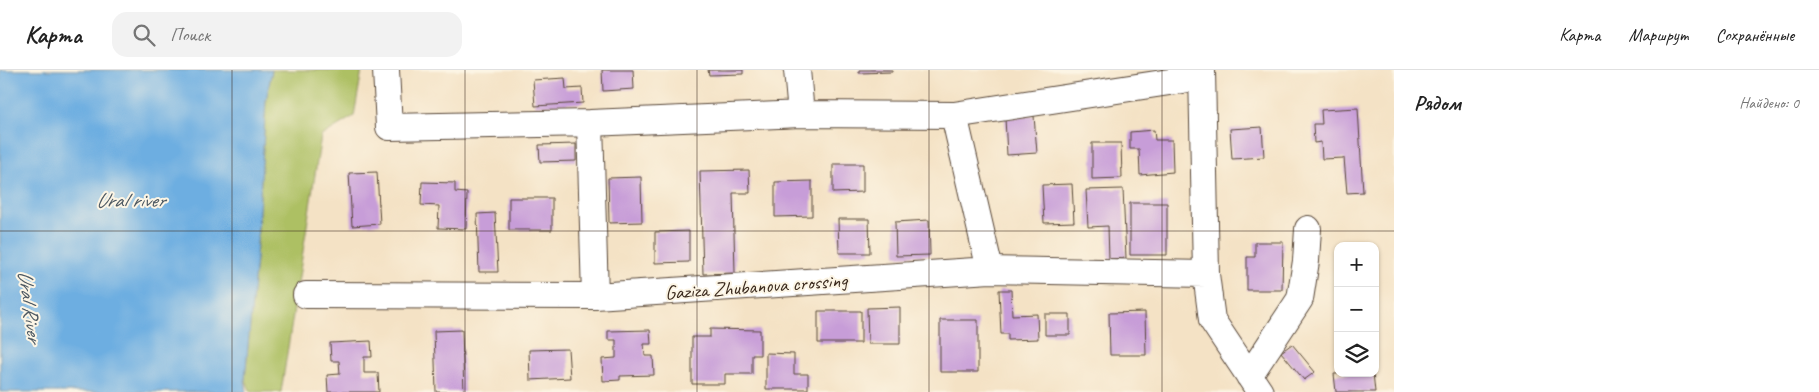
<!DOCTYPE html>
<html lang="ru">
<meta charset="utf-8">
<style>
:root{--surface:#fff;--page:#f2f2f2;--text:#222;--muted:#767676;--line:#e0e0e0}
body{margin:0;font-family:Caveat,sans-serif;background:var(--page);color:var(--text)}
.controls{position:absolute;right:15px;bottom:15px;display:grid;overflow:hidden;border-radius:10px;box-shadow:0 1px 4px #0004}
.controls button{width:45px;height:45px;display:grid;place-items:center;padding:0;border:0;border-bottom:1px solid var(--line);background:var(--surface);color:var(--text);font:25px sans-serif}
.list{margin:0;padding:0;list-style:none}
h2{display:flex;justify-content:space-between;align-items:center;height:65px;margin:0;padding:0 20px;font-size:21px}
h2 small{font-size:16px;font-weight:400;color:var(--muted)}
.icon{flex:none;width:28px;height:28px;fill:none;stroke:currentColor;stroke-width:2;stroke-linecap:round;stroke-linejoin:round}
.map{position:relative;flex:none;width:1394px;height:322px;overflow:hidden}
header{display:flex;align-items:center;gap:30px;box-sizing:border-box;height:70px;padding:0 25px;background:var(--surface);border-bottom:1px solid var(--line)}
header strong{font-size:24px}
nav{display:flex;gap:28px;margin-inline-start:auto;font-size:18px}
.search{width:350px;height:45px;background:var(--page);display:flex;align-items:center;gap:12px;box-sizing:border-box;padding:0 18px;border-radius:15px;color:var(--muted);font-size:19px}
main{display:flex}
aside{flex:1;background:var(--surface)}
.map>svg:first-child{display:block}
</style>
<header>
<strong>Карта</strong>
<div class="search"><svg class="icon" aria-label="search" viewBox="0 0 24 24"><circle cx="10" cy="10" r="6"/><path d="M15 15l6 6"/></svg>Поиск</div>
<nav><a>Карта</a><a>Маршрут</a><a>Сохранённые</a></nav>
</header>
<main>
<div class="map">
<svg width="1394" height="322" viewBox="0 0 1394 322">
<rect width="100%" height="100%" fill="#fcf5e5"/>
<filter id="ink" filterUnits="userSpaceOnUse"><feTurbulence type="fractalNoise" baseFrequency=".02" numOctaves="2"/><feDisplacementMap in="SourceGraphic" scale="10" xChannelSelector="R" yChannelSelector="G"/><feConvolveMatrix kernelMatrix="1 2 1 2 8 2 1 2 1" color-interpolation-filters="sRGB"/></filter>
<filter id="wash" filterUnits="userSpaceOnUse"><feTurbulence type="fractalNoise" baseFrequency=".0096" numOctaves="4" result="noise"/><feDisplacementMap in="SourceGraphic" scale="20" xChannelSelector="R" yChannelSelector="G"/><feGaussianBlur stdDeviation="1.12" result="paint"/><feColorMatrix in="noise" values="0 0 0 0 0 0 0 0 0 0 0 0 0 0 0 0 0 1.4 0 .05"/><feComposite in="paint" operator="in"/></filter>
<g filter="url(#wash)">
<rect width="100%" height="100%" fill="#f4e2c5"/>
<path fill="#adc064" stroke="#747541" d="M 272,0 L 362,0 L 354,46 L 321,66 L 281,322 L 251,322 L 245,309 L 256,189 L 266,30 Z"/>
<path fill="#6daee1" stroke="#546c80" d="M 0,0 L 272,0 L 266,30 L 256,189 L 245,309 L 247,322 L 0,322 Z"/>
<g id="blocks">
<path fill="#c79dd8" d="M 602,0 L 633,0 L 634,19 L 603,21 Z
M 708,0 L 743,0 L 743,4 L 709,5 Z
M 859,0 L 892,0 L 892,2 L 859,3 Z
M 565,8 L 566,19 L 582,18 L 583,33 L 535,36 L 533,10 Z
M 1358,38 L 1363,122 L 1347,123 L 1344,88 L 1322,89 L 1321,72 L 1314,73 L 1313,54 L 1322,54 L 1321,40 Z
M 1034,46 L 1037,83 L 1007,85 L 1005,48 Z
M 1262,57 L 1264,87 L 1232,89 L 1230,59 Z
M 1154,60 L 1155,70 L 1172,70 L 1173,102 L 1140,105 L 1139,79 L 1130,79 L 1130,62 Z
M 1092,73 L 1121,73 L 1122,108 L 1092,109 Z
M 576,74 L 576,91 L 540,92 L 539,75 Z
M 833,94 L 863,94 L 863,122 L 833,123 Z
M 749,100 L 750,123 L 733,123 L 735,203 L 703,204 L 700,101 Z
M 377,102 L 380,154 L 352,156 L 349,103 Z
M 641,107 L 642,152 L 609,153 L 608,108 Z
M 812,111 L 812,146 L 775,147 L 775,112 Z
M 422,112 L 455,113 L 455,122 L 467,123 L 466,159 L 438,158 L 439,136 L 421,135 Z
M 1072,114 L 1074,152 L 1044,153 L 1042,115 Z
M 1123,119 L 1126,188 L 1109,189 L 1108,156 L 1088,157 L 1086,120 Z
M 509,128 L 552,128 L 552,160 L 509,160 Z
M 1130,133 L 1167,133 L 1167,185 L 1130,185 Z
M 495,143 L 498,202 L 479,202 L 477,144 Z
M 838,149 L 869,149 L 870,183 L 839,183 Z
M 929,150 L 930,185 L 896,186 L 895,152 Z
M 689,161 L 689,192 L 655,193 L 655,162 Z
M 1255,172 L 1283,172 L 1282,220 L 1247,220 L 1247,187 L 1255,187 Z
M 999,220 L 1011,220 L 1012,245 L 1037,244 L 1038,269 L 1008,270 L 1008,264 L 1001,264 Z
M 900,237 L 900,274 L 868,274 L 867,238 Z
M 818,241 L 861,241 L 861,273 L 818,273 Z
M 1145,242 L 1146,285 L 1110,285 L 1109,243 Z
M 1045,244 L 1070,244 L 1070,265 L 1045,265 Z
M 940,250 L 978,250 L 978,302 L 940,302 Z
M 710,259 L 760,260 L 760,285 L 752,285 L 752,304 L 725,304 L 725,314 L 692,314 L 692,267 L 710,267 Z
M 462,260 L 464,322 L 436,322 L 434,261 Z
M 650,260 L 651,274 L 644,274 L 645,286 L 653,286 L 654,305 L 620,306 L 620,310 L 603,311 L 602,289 L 616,288 L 616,270 L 608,270 L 608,261 Z
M 371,271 L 372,287 L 364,287 L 364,303 L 378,303 L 379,322 L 328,322 L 327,305 L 340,304 L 339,291 L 331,291 L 330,273 Z
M 1292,274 L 1315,302 L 1304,310 L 1281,282 Z
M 568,279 L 570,308 L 530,310 L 529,280 Z
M 766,283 L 794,284 L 794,304 L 808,304 L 808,319 L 766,319 Z
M 1373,303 L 1375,322 L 1336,322 L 1334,304 Z"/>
</g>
</g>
<g filter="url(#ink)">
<use href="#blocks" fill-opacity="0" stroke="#574637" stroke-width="1"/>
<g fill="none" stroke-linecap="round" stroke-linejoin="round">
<g stroke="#574637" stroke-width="28">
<path id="minor" d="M 386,0 L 389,57 L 590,53 L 801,44 L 954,45 L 1202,7
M 797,0 L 801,44
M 1202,0 L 1206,204 L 1212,250 L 1260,322
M 954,45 L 990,200
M 590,53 L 595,226
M 306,225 L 595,226 L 990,200 L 1206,204
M 1249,306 L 1300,229 L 1306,191 L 1308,159"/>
</g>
<use href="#minor" stroke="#fff" stroke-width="26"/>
</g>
</g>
<path fill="none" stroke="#3b2a1e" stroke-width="1" stroke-opacity="0.55" d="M 232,0 L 232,322M 465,0 L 465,322M 697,0 L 697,322M 929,0 L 929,322M 1162,0 L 1162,322M 0,161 L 1394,161"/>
<g text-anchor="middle" stroke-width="4" stroke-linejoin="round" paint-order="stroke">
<g font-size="20" fill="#3b2a1e" stroke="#fcf5e5">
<text transform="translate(756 216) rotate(-4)" y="7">Gaziza Zhubanova crossing</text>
</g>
<g font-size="21" font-style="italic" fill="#4c5862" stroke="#fcf5e5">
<text x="130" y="137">Ural river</text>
<text transform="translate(30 236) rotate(82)" y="7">Ural River</text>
</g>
</g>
</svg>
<div class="controls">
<button>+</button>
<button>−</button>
<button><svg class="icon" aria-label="layers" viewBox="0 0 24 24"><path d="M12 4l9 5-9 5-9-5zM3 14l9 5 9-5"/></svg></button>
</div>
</div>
<aside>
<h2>Рядом<small>Найдено: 0</small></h2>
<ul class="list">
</ul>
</aside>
</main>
